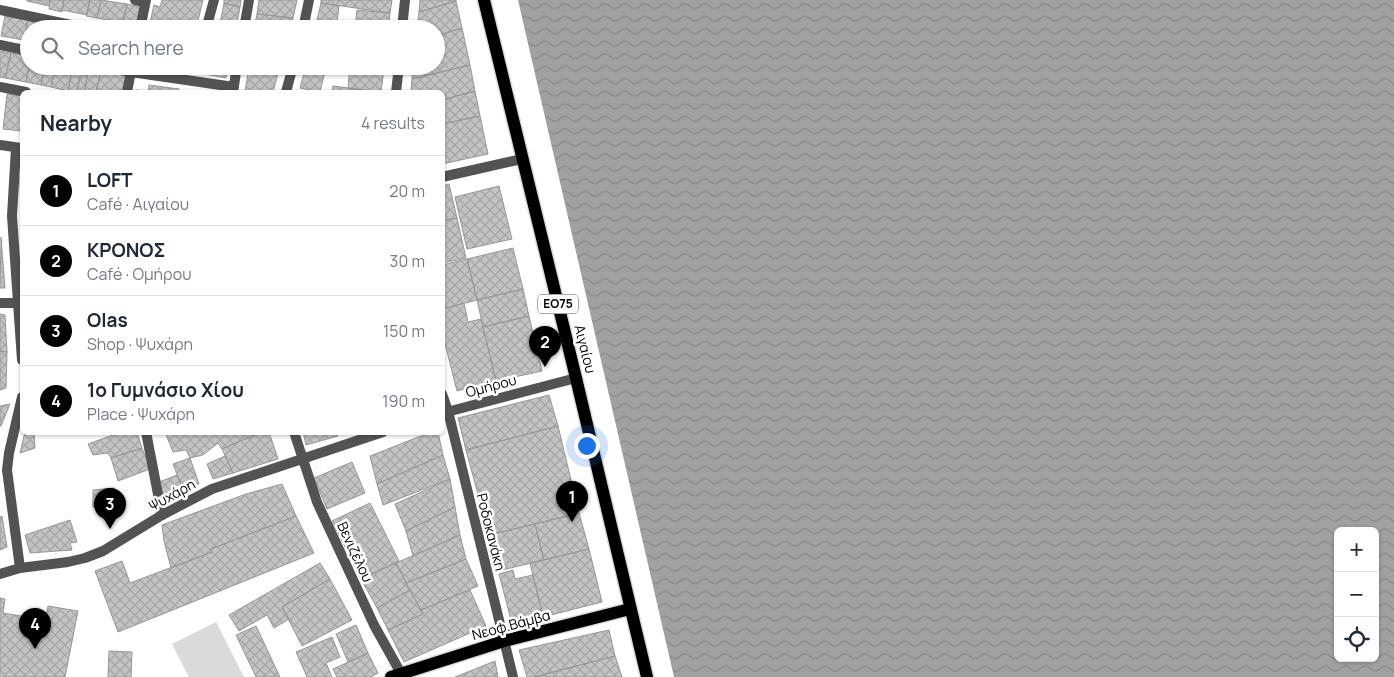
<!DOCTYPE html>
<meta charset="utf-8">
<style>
:root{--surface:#fff;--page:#f6f6f7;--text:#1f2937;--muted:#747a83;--line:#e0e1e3;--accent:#000}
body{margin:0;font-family:Manrope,sans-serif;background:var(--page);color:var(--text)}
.controls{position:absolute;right:15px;bottom:15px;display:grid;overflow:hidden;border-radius:8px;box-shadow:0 1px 4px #0004}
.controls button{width:45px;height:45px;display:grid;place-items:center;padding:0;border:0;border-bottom:1px solid var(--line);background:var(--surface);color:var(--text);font:25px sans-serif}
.you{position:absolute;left:586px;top:445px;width:18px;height:18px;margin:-12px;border:4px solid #fff;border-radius:50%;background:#1a73e8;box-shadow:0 0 0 8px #1a73e833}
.badge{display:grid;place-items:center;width:32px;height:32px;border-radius:50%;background:var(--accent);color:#fff;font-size:16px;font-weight:700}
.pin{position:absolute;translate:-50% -41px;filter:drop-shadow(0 1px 2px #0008)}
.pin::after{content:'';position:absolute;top:26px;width:18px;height:15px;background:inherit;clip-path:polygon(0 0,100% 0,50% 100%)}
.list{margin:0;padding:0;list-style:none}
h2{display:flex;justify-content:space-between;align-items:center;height:65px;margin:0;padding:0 20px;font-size:21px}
h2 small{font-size:16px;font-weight:400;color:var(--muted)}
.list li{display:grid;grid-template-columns:32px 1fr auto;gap:15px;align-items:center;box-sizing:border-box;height:70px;padding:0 20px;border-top:1px solid var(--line)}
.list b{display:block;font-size:19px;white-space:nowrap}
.list p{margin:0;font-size:16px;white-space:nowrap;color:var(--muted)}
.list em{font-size:16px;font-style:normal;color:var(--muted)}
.icon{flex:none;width:28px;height:28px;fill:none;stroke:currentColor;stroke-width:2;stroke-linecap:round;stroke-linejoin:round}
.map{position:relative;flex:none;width:1394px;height:677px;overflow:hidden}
.search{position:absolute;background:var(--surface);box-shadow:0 1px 4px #0004;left:20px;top:20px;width:425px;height:55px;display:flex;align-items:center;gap:12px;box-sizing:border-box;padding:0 18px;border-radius:28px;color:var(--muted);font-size:19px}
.panel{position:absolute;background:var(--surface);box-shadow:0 1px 4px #0004;left:20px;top:90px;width:425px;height:345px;border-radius:8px}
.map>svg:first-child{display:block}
</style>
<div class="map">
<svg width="1394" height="677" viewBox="0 0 1394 677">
<defs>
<pattern id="water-waves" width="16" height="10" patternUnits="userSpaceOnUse" patternTransform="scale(1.25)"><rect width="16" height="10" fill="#a1a1a1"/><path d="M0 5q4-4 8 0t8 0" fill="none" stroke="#898989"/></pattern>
<pattern id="building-cross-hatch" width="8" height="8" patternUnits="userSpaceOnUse" patternTransform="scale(1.25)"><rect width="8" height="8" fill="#c3c3c3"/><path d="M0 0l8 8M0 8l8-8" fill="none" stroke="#a6a6a6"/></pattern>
</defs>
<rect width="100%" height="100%" fill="#fff"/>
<path fill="#dadada" d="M 216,622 L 244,677 L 189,677 L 172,644 Z"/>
<path fill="url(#water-waves)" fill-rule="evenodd" d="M 518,0 L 1394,0 L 1394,677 L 674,677 ZM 1338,531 L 1375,531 L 1375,658 L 1338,658 Z"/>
<path fill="url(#building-cross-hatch)" stroke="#979797" d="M 27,0 L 50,0 L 49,6 L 27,1 Z
M 50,0 L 64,0 L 62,12 L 49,9 Z
M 64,0 L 90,0 L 87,15 L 62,10 Z
M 90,0 L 101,0 L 97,18 L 86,16 Z
M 101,0 L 127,4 L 123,23 L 97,18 Z
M 162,0 L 203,0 L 196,29 L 159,29 L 149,27 L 154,5 L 160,7 Z
M 224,0 L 241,0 L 240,7 L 224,3 Z
M 259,0 L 297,0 L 293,18 L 257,14 Z
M 321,0 L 392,0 L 390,13 L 321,3 Z
M 420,0 L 456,0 L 456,1 L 419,12 Z
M 456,1 L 462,28 L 436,36 L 436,29 L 417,29 L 419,12 Z
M 224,3 L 240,7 L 236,29 L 219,29 Z
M 321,3 L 339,6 L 337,23 L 317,20 Z
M 127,4 L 141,7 L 137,27 L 122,24 Z
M 357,10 L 390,13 L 388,29 L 355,29 Z
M 257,14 L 293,18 L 290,29 L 254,29 Z
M 5,16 L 28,20 L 24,40 L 1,36 Z
M 28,20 L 72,29 L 29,29 L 29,39 L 24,39 Z
M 317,20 L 337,23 L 336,29 L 315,29 Z
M 462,28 L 470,65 L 412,79 L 413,66 L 436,66 L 436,36 Z
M 0,51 L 11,53 L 5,78 L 0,77 Z
M 11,53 L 29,56 L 29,66 L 26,82 L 5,78 Z
M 470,65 L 475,91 L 442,100 L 442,92 L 411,92 L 412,79 Z
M 29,66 L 45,66 L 41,85 L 26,82 Z
M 45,66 L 56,66 L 51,87 L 41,85 Z
M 56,66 L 73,66 L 68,91 L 51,87 Z
M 73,66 L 82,67 L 77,92 L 68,91 Z
M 188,66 L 212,66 L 210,75 L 187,71 Z
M 212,66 L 228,66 L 226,78 L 210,75 Z
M 249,66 L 280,66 L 273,92 L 245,92 Z
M 306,66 L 326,68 L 320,92 L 300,88 Z
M 350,66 L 384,69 L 381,92 L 348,88 Z
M 82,67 L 89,68 L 84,92 L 77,92 Z
M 89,68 L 101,71 L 96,92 L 84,92 Z
M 101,71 L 127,76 L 123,92 L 96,92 Z
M 149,85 L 179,89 L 178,92 L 136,92 L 136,90 L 148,91 Z
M 333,86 L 348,88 L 374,92 L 332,92 Z
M 475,91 L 480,116 L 442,124 L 442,100 Z
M 7,94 L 22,96 L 21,131 L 3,129 Z
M 480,116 L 488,154 L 442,164 L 442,124 Z
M 20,177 L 22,177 L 22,254 Z
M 449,184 L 457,218 L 442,221 L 442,186 Z
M 499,186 L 512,239 L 467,249 L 455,197 Z
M 457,218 L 466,258 L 442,263 L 442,221 Z
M 1,237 L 5,288 L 0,288 Z
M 513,248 L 523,289 L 477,300 L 467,259 Z
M 467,259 L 477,300 L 442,309 L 442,265 Z
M 523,289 L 529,316 L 483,327 L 477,300 Z
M 464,303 L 468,322 L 481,319 L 496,381 L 457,391 L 442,332 L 442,309 Z
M 0,314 L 5,315 L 7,352 L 0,351 Z
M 529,316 L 542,371 L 496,381 L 483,327 Z
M 0,351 L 7,352 L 6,388 L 0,390 Z
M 549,395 L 558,426 L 466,450 L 458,418 Z
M 10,404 L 1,426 L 0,426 L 0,406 Z
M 558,426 L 579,513 L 489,535 L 466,450 Z
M 25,432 L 34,432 L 35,448 L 20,453 Z
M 121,432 L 137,432 L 142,448 L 111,458 L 108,453 L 93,455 L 88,444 Z
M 165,432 L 261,432 L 222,449 L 218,443 L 203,455 L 190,458 L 186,450 L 173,452 Z
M 261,432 L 269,432 L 278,459 L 233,473 L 222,449 Z
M 303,432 L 337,432 L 338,436 L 306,445 Z
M 431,432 L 438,432 L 443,455 L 377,484 L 370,456 Z
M 142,448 L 150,469 L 118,481 L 111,458 Z
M 443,455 L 450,479 L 383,505 L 377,484 Z
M 225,456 L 233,473 L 213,479 L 207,464 Z
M 190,458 L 199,484 L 183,490 L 173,464 Z
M 352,462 L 365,493 L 327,509 L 314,478 Z
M 177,475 L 183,490 L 158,501 L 154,484 Z
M 450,479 L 455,507 L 406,531 L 395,504 Z
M 282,484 L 296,516 L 211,549 L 212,552 L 171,568 L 164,541 L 162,525 L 246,494 Z
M 114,488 L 118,504 L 93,507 L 93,490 Z
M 370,503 L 399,561 L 361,579 L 332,521 Z
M 455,507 L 460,535 L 413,556 L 406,531 Z
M 579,513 L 589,549 L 544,560 L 535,524 Z
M 2,516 L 7,547 L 0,550 L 0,517 Z
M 296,516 L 314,553 L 118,632 L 95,571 L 122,561 L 130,583 L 212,552 L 211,549 Z
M 70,520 L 77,542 L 70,543 L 72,550 L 30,553 L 25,535 Z
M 535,524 L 544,560 L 498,571 L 489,535 Z
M 460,535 L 466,559 L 406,583 L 396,563 Z
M 589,549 L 602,602 L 543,617 L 530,563 Z
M 466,559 L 478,586 L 421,610 L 406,583 Z
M 320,563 L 330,579 L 282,607 L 289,619 L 274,628 L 267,615 L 239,631 L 229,615 Z
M 396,563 L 410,590 L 377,608 L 361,579 Z
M 513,570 L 515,579 L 533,575 L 543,617 L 512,624 L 499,574 Z
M 330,579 L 352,620 L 302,646 L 282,607 Z
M 410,590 L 423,614 L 388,630 L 377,608 Z
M 470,590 L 486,626 L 404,662 L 388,630 L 423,614 L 421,610 Z
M 0,598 L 5,599 L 3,613 L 45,620 L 48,606 L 78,611 L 65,677 L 0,677 Z
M 356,625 L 368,653 L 348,662 L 336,634 Z
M 256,626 L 280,677 L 256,677 L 236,635 Z
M 609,630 L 615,656 L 534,677 L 527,677 L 519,650 Z
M 332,637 L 340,657 L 326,663 L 332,677 L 307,677 L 296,652 Z
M 109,651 L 132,652 L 131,677 L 108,677 Z
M 368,653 L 378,673 L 371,677 L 337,677 L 333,669 Z
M 615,656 L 622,677 L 534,677 Z
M 495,661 L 498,677 L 455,677 Z"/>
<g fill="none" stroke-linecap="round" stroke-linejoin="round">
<g stroke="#dbdbdb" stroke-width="15">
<path id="primary" d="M 484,0 L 576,378 L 647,677
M 391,677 L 504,641 L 630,609"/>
</g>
<path stroke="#535353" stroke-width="10" d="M 0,10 L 90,29
M 206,29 L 214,0
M 244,29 L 249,0
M 0,45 L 29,51
M 102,66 L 131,72 L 234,87
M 0,87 L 26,92
M 233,92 L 237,66
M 0,145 L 21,148
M 16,148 L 12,216 L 18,303
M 146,432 L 162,515"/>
<path stroke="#535353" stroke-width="10" d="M 135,0 L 145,2
M 140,29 L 146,0
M 127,92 L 132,66
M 442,177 L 522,159
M 0,303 L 22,303
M 18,303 L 22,360
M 20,568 L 7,470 L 9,453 L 22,397"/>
<path stroke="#535353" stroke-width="10" d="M 303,29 L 309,0
M 402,29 L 405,0
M 286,92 L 293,66
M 396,92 L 399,66
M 442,394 L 448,411 L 513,677
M 443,413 L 576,378
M 294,432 L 317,502 L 374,625 L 403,677
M 0,574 L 20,568 L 68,562 L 85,558 L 103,551 L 162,515 L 212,489 L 383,432"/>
<use href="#primary" stroke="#000" stroke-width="12"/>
</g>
<g text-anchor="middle" stroke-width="5" stroke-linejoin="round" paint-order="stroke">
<rect fill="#fff" stroke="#4c4c4c" stroke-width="1" x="538" y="294.5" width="40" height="19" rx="4"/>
<g font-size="12" font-weight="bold" fill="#000">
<text x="558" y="308">ΕΟ75</text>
</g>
<g font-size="14" fill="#000" stroke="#fff">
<text transform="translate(585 349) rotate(76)" y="5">Αιγαίου</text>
<text transform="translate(491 386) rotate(-15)" y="5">Ομήρου</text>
<text transform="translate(172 495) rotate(-29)" y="5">Ψυχάρη</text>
<text transform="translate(491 532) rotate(76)" y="5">Ροδοκανάκη</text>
<text transform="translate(355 552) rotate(65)" y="5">Βενιζέλου</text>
<text transform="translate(511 625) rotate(-15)" y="5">Νεοφ.Βάμβα</text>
</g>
</g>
</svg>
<div class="controls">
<button>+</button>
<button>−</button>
<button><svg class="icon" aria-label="locate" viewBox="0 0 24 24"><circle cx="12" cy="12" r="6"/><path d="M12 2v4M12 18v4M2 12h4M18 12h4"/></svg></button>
</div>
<div class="you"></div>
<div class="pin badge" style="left:572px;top:522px">1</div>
<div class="pin badge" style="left:545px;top:367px">2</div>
<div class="pin badge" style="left:110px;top:529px">3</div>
<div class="pin badge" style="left:35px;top:649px">4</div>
<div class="search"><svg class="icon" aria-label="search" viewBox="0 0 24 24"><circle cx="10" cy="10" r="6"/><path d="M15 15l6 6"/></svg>Search here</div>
<section class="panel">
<h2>Nearby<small>4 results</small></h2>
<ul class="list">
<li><span class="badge">1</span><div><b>LOFT</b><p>Café · Αιγαίου</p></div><em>20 m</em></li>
<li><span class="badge">2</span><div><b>ΚΡΟΝΟΣ</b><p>Café · Ομήρου</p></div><em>30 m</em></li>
<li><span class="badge">3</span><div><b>Olas</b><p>Shop · Ψυχάρη</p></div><em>150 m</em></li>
<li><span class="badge">4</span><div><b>1ο Γυμνάσιο Χίου</b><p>Place · Ψυχάρη</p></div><em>190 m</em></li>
</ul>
</section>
</div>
